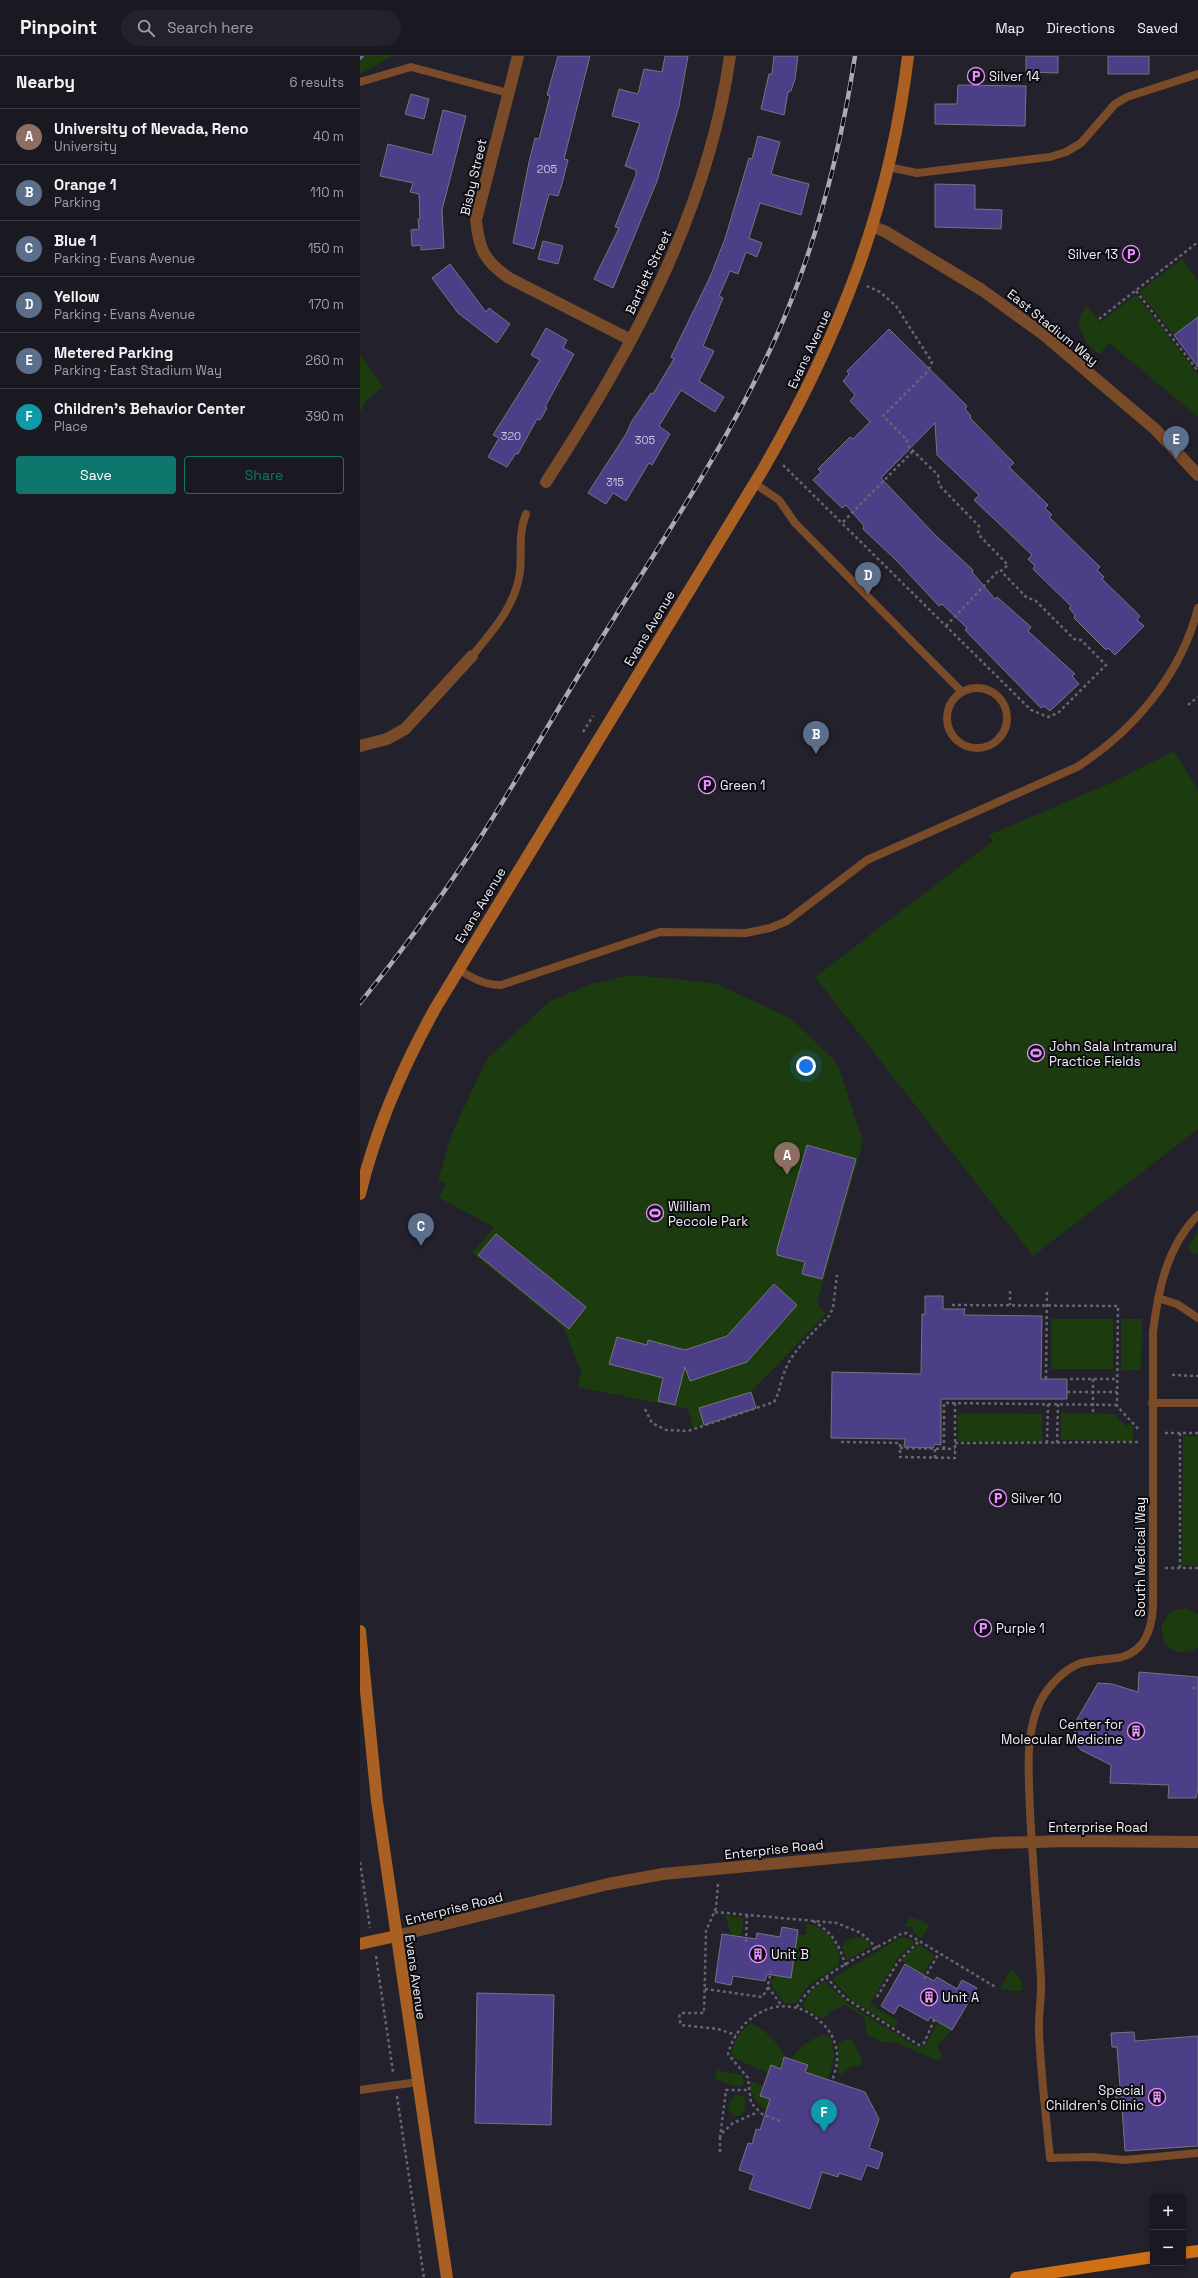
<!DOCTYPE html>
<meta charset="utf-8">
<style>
:root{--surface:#1a1921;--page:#23222a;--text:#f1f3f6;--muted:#9fa0a5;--line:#38383f;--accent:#0f766e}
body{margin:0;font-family:"Space Grotesk",sans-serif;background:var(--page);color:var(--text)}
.controls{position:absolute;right:12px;bottom:12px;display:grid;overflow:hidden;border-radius:4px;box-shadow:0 2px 6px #0003}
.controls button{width:36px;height:36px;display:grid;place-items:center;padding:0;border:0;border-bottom:1px solid var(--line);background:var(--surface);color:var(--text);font:20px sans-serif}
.you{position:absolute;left:446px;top:1010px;width:14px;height:14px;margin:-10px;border:3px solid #fff;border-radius:50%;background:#1a73e8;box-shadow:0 0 0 6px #1a73e833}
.badge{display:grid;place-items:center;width:26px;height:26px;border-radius:50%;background:var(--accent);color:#fff;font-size:13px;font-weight:700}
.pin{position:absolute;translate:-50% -33px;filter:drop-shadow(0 1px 2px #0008)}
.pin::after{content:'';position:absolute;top:21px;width:14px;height:12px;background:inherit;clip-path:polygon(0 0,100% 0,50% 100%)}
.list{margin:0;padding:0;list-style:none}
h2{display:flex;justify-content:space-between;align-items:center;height:52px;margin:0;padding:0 16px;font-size:17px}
h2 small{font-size:13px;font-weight:400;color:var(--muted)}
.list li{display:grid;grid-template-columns:26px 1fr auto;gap:12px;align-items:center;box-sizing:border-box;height:56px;padding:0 16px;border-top:1px solid var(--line)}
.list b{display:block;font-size:15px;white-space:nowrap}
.list p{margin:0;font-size:13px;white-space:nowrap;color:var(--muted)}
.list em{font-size:13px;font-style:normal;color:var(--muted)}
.actions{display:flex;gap:8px;padding:12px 16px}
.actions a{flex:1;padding:9px 0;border:1px solid var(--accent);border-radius:4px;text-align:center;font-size:14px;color:var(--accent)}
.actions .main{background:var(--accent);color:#fff}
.icon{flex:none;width:22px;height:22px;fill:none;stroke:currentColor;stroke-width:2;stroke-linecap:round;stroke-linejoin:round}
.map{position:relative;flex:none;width:838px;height:2222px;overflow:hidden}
header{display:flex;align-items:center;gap:24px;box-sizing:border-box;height:56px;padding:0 20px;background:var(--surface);border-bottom:1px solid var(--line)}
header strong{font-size:19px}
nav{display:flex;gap:22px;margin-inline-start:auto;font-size:14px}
.search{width:280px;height:36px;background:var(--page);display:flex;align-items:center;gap:10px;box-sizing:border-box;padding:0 14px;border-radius:22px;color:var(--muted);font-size:15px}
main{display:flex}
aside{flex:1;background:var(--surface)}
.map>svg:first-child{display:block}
</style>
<header>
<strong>Pinpoint</strong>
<div class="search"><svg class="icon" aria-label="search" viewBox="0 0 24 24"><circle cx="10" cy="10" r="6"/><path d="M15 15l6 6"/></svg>Search here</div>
<nav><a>Map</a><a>Directions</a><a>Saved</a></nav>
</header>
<main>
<aside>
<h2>Nearby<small>6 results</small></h2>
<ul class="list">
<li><span class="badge" style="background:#8d6e63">A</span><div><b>University of Nevada, Reno</b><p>University</p></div><em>40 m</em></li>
<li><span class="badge" style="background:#5c6f8a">B</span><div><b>Orange 1</b><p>Parking</p></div><em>110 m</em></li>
<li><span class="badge" style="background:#5c6f8a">C</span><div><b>Blue 1</b><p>Parking · Evans Avenue</p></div><em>150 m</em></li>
<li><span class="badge" style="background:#5c6f8a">D</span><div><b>Yellow</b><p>Parking · Evans Avenue</p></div><em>170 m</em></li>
<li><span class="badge" style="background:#5c6f8a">E</span><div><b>Metered Parking</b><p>Parking · East Stadium Way</p></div><em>260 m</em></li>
<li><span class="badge" style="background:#0f9aa8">F</span><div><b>Children's Behavior Center</b><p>Place</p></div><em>390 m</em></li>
</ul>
<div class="actions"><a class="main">Save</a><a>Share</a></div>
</aside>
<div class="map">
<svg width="838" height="2222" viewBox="0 0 838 2222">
<rect width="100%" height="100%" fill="#22212c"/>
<path fill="#1c3c0f" d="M 0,0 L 33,0 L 0,18 Z
M 822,203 L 838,224 L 838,261 L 814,279 L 779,236 Z
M 776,239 L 838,318 L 838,361 L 749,287 L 740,298 C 732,295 722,282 721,274 L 718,273 L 721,258 L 727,249 L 740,266 Z
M 0,298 L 23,331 L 6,345 L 0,356 Z
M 814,695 L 838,734 L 838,1073 L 673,1200 L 455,921 L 633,785 L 629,779 L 753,726 Z
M 271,919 L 355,927 L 432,963 L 475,1005 L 479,1012 L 503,1086 L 457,1247 L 466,1258 L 391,1336 L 396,1352 L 333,1372 L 328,1353 L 218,1331 L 221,1315 L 203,1271 L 112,1197 L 134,1171 L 79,1142 L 86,1127 L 78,1124 L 92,1077 L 127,1003 L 190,945 L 231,928 Z
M 838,1175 L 838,1198 C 833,1198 831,1195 828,1191 Z
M 691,1263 L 753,1263 L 753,1313 L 691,1313 Z
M 761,1263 L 782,1263 L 781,1314 L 761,1314 Z
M 598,1357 L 682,1358 L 682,1385 L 598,1385 Z
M 701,1357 L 754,1358 L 766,1370 L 770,1367 L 773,1371 L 773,1385 L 701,1384 Z
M 823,1380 L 838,1380 L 838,1509 L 822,1509 Z
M 826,1552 L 838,1558 L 838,1591 C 825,1600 814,1597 804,1586 L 801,1570 L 810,1556 Z
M 365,1859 L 384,1862 L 381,1879 L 372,1880 Z
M 551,1862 L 563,1865 L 569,1870 L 561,1883 L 553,1876 L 553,1871 L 546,1871 L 548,1864 Z
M 446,1868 C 465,1870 485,1890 478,1910 L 450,1928 L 436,1947 L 423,1947 L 412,1930 L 411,1924 L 433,1903 L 436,1904 L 438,1894 L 435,1893 L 437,1878 L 446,1879 Z
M 503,1881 L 512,1890 L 487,1904 L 482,1890 C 486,1883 495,1882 503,1881 Z
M 544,1881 L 556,1886 L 539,1900 L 510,1948 L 539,1965 L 534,1971 L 491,1944 L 472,1923 L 539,1882 Z
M 557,1889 L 560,1889 L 574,1900 L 565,1916 L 562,1917 L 541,1905 Z
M 651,1913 L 661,1924 L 663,1934 L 655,1935 L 641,1933 L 641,1931 Z
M 464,1925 L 490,1949 L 557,1991 L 565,1990 L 578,1966 L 592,1974 L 577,1989 L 583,2002 L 577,2005 L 537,1987 L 522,1986 L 507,1979 L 504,1961 L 485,1949 L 471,1955 L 463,1963 L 442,1950 L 449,1937 Z
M 391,1967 C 407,1976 417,1984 424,2001 L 421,2013 L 411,2009 L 408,2017 L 374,2002 L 371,1997 C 374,1985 381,1974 391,1967 Z
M 464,1979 L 469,1980 C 477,1994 475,2009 467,2023 L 445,2016 L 448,2009 L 431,2003 C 439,1991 450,1983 464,1979 Z
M 487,1983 L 493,1986 L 502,2004 L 501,2009 L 489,2012 L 480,2020 C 477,2015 479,1995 478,1987 Z
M 356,2014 L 382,2019 L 384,2027 L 381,2030 C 370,2031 365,2025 355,2023 Z
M 390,2025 L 404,2030 L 400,2040 L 410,2043 L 407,2054 C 394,2047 391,2039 390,2025 Z
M 377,2038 L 385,2042 L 385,2055 L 379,2060 L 374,2060 L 368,2053 L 370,2045 Z"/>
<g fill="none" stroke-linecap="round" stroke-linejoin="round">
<path stroke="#5971a1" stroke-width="5.5" d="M 0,1 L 1,0"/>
</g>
<path fill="#4c3e87" stroke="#757481" d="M 198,0 L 230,0 L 204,103 L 208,104 L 202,128 L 198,140 L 189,138 L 174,193 L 153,187 L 169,106 L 175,82 L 179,83 L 190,40 L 187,39 Z
M 305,0 L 328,0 L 319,50 L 297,125 L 253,232 L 234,223 L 259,172 L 255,171 L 276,119 L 276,114 L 265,110 L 280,67 L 252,60 L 259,33 L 278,38 L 284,13 L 302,16 Z
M 414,0 L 438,0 L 435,23 L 431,35 L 428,36 L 424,59 L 401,53 L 409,18 L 412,18 Z
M 666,0 L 698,0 L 698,17 L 666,16 Z
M 748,0 L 789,0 L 789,18 L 748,18 Z
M 598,29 L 666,30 L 665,70 L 575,68 L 575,48 L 597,48 Z
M 51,38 L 69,43 L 64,63 L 45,58 Z
M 83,54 L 106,60 L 82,154 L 84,192 L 61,194 L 61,189 L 52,190 L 51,174 L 59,173 L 58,163 L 60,163 L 59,138 L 50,136 L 53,127 L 20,120 L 28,88 L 72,99 Z
M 398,80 L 420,86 L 411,118 L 449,128 L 441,159 L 400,147 L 389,182 L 402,187 L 397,201 L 386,196 L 378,218 L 370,215 L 359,240 L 363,242 L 343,290 L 354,295 L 339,325 L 364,341 L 355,356 L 321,334 L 299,370 L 310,378 L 292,409 L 289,407 L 266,445 L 253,437 L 246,448 L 228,437 L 266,378 L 272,365 L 291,337 L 293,338 L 314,303 L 311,301 L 350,221 L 365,183 L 389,102 L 392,103 Z
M 575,128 L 615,129 L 615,153 L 642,154 L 641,173 L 575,171 Z
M 183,185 L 203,190 L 198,208 L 178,203 Z
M 90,208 L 126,256 L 129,252 L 150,268 L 137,287 L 98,257 L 72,222 Z
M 838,261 L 838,311 L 814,279 Z
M 186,272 L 207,284 L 203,292 L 214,298 L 185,351 L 187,352 L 180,364 L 177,363 L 158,398 L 156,397 L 147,411 L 128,401 L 139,382 L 133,379 L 180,304 L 171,299 Z
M 529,273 L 607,350 L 605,353 L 611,360 L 610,362 L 654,407 L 649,411 L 688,449 L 685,452 L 692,459 L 689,461 L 740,511 L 737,514 L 744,521 L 742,523 L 780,560 L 777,564 L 784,570 L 755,599 L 748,592 L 746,594 L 714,562 L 715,559 L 709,552 L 711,550 L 673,513 L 675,510 L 668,503 L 672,499 L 614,444 L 619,439 L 577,399 L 575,367 L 521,422 L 576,480 L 613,514 L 612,516 L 635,543 L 637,541 L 671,571 L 668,575 L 715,618 L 712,620 L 719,628 L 690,655 L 684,650 L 681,652 L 605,574 L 607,572 L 582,548 L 579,550 L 536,504 L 503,473 L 504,470 L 486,449 L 482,452 L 453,424 L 461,416 L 458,413 L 490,381 L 493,383 L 510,366 L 490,345 L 495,339 L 483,325 L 489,318 L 487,315 Z
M 447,1089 L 496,1103 L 462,1223 L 442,1218 L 445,1206 L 417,1199 L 417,1193 Z
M 136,1178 L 226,1251 L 209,1273 L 118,1199 Z
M 414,1228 L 437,1249 L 387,1306 L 330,1325 L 325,1311 L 315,1349 L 298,1345 L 303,1322 L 249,1308 L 257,1281 L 287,1289 L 288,1284 L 325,1294 L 367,1280 Z
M 565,1240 L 583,1240 L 583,1253 L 605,1253 L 604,1259 L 682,1260 L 681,1323 L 707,1323 L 707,1343 L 581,1343 L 581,1389 L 575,1388 L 573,1392 L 544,1391 L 545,1383 L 471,1382 L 472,1316 L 561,1318 L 562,1258 L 565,1258 Z
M 391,1336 L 396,1352 L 344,1369 L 339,1352 Z
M 779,1616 L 838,1621 L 838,1732 L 836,1742 L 808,1742 L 809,1729 L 750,1727 L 751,1709 L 721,1694 L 714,1686 L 716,1665 L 738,1627 L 752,1628 L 778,1636 Z
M 422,1871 L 438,1874 L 431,1922 L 407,1918 L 405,1925 L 373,1920 L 371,1929 L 355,1926 L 362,1878 L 396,1883 L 397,1877 L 420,1881 Z
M 545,1908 L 574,1925 L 577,1921 L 597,1933 L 602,1924 L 617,1932 L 592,1974 L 570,1961 L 568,1965 L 539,1949 L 534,1958 L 521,1950 Z
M 117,1937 L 194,1939 L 191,2069 L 115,2067 Z
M 774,1976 L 775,1985 L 838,1980 L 838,2090 L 765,2095 L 762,2051 L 757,2051 L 755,2031 L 760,2031 L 757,1991 L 752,1991 L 751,1977 Z
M 424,2001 L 448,2009 L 445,2016 L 505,2036 L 519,2063 L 509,2092 L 523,2097 L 518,2113 L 507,2109 L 501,2124 L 479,2117 L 478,2121 L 462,2116 L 450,2153 L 389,2133 L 394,2119 L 379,2114 L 388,2087 L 392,2088 L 396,2073 L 400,2074 L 410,2043 L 400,2040 L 411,2009 L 421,2013 Z"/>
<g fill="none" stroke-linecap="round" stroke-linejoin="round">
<path stroke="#676670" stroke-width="2.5" stroke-dasharray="3 3" stroke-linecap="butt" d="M 776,235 L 838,315
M 739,263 L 838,186
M 423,409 L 671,654 L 688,661 L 698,657 L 746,609 L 721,584 L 714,583 L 675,544 L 667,542 L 641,515 L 648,509 L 618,478 L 619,470 L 579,429 L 578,419 L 547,389 L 547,384 L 523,360 L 568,315 L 572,306 L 536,250 L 520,236 L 507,230
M 483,466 L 553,395
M 586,570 L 637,516 L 641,515
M 828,649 L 838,641
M 223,676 L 233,660
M 650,1235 L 650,1249
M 592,1249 L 758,1250 L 757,1350 L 780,1375
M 812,1319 L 838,1320
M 686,1323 L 687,1236
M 710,1323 L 757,1323
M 707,1336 L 757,1336
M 285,1353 L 292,1367 L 306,1374 L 328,1375 L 414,1346 C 420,1336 420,1327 424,1317 C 432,1294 454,1276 470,1259 L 473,1251 L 477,1219
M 733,1356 L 733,1323
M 805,1377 L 838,1377
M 481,1386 L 540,1387 L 540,1401 L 595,1402 L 595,1347
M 595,1387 L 780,1386
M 687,1387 L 688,1348
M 697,1387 L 698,1348
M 540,1392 L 595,1393
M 575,1393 L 575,1402
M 584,1393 L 584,1347 L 757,1349
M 805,1512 L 838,1512
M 820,1512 L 820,1377
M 832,1632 L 838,1632
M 0,1806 L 10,1872
M 358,1828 L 356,1852 L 346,1875 L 344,1957 L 323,1957 L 320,1958 L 319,1962 L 321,1969 L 358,1973 L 376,1979
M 355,1856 L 477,1867 L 501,1877 L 517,1892
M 453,1865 C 474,1878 478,1887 486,1910
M 386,1886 L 387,1859
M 16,1900 L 33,2016
M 466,1921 L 485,1942 L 559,1989 L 564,1987 L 576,1960
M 564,1923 L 579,1897
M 408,1931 L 422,1950
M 345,1933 L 402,1941 L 407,1934 L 411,1915
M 517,1941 L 538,1906 L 559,1885
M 437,1951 C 455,1918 509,1897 541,1878 L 546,1877 L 637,1932
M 37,2040 L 64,2222
M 420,2065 L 402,2058 L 391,2047 L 388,2022 L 368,1998 C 379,1956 427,1933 461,1966 C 470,1974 476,1985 477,1998 C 478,2007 475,2016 472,2025
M 362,2077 L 373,2067 L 398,2056
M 360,2082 L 366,2034 L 388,2034
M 360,2096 L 360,2081"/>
<path stroke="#794b28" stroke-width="8" d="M 0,26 L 51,11 L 148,37
M 528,111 L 557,117 L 690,101 L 706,96 L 721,87 L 755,48 L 767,41 L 838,18
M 394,427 L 419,444 L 435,467 L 602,636
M 112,600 C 133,574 155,551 160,516 C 162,496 158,477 166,458
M587 662a30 30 0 1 1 60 0a30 30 0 1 1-60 0Z
M 98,913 C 112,922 124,929 141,929 L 300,876 L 386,877 L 410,872 L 427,865 L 507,804 L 717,711 C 774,675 821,618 838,552
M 838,1159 C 807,1190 798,1234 793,1276 L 793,1550 C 792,1572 786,1594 762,1601 C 748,1604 735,1603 721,1607 C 702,1614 684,1634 677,1653 C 665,1685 669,1722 670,1755 C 673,1812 678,1868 681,1924 C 682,1942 678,1959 679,1977 C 681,2019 686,2060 690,2102 L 732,2101 L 765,2104 L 838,2097
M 798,1242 L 817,1248 L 838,1262
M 792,1347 L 838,1347
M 0,2034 L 58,2026"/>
<path stroke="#794b28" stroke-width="12" d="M 158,0 L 116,164 C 119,193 124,205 149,222 L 271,284
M 512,170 L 526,176 L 622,234 L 684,279 L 795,373 L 838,419
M 186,426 C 271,296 348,156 370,0
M 0,690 L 27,683 L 45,673 L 112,600
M 36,1880 L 248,1828 L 303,1818 L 634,1787 L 710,1785 L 838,1786"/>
<path stroke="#aa6022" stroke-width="12" d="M 0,1138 C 16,1072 43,1010 76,951 L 402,415 C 478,284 530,152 548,0
M 0,1575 L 17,1745 L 87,2222
M 0,1888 L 36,1880"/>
<path stroke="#d07015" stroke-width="12" d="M 823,2197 L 838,2195
M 656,2222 L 793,2201"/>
<g stroke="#aaaab2" stroke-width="4.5">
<path id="rail" d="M 0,947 C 39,899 75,850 109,799 C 150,737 186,672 225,609 C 291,501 364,396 416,281 C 456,191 480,97 495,0"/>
</g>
<use href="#rail" stroke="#0c0b10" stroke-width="3" stroke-dasharray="9" stroke-linecap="butt"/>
</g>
<defs>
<g id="parking-ring" transform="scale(0.9)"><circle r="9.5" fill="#0c0b10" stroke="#e88eff" stroke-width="1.5"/><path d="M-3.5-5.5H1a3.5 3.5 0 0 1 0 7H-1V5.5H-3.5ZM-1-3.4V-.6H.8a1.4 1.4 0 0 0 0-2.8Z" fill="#e88eff"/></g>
<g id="stadium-ring" transform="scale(0.9)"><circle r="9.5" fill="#0c0b10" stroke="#e88eff" stroke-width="1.5"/><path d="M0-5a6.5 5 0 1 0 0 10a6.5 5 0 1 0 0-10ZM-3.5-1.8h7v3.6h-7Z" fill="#e88eff"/></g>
<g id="building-ring" transform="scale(0.9)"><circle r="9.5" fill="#0c0b10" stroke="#e88eff" stroke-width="1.5"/><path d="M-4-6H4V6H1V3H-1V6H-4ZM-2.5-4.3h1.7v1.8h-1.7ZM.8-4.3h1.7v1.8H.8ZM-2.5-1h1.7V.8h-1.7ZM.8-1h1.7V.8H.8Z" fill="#e88eff"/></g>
</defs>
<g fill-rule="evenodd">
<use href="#parking-ring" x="616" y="20"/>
<use href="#parking-ring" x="771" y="198"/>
<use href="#parking-ring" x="347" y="729"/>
<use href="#stadium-ring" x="676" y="997"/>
<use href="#stadium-ring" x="295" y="1157"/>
<use href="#parking-ring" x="638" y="1442"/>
<use href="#parking-ring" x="623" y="1572"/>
<use href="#building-ring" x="776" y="1675"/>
<use href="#building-ring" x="398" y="1898"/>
<use href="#building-ring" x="569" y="1941"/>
<use href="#building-ring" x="797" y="2041"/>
</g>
<g text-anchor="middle" stroke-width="4" stroke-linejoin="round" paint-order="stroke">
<g font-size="11" fill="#c7c4db">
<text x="187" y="117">205</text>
<text x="151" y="384">320</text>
<text x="285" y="388">305</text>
<text x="255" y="430">315</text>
</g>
<g font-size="13" fill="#f0f0f7" stroke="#0c0b10" text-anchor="start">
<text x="629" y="25">Silver 14</text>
<text x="758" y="203" text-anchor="end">Silver 13</text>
<text x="360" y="734">Green 1</text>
<text x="689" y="995">John Sala Intramural<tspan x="689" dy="15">Practice Fields</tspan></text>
<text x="308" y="1155">William<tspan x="308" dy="15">Peccole Park</tspan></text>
<text x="651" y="1447">Silver 10</text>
<text x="636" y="1577">Purple 1</text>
<text x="763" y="1673" text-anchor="end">Center for<tspan x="763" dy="15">Molecular Medicine</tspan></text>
<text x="411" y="1903">Unit B</text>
<text x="582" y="1946">Unit A</text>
<text x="784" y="2039" text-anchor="end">Special<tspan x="784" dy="15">Children's Clinic</tspan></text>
</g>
<g font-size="13" fill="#f0f0f7" stroke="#0c0b10">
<text transform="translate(113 121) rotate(-77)" y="5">Bisby Street</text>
<text transform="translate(288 216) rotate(-65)" y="5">Bartlett Street</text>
<text transform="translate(693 271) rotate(39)" y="5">East Stadium Way</text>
<text transform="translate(449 293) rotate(-65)" y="5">Evans Avenue</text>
<text transform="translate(289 572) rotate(-59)" y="5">Evans Avenue</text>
<text transform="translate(120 849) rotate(-59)" y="5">Evans Avenue</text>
<text transform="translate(780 1501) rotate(-90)" y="5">South Medical Way</text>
<text x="738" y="1776">Enterprise Road</text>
<text transform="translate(414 1793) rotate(-6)" y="5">Enterprise Road</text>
<text transform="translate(94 1852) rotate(-14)" y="5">Enterprise Road</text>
<text transform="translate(56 1921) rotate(82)" y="5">Evans Avenue</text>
</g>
</g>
</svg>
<div class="controls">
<button>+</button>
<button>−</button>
</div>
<div class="you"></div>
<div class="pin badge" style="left:427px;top:1119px;background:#8d6e63">A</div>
<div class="pin badge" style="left:456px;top:698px;background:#5c6f8a">B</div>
<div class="pin badge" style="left:61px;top:1190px;background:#5c6f8a">C</div>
<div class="pin badge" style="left:508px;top:539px;background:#5c6f8a">D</div>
<div class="pin badge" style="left:816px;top:403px;background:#5c6f8a">E</div>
<div class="pin badge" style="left:464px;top:2076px;background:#0f9aa8">F</div>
</div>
</main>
